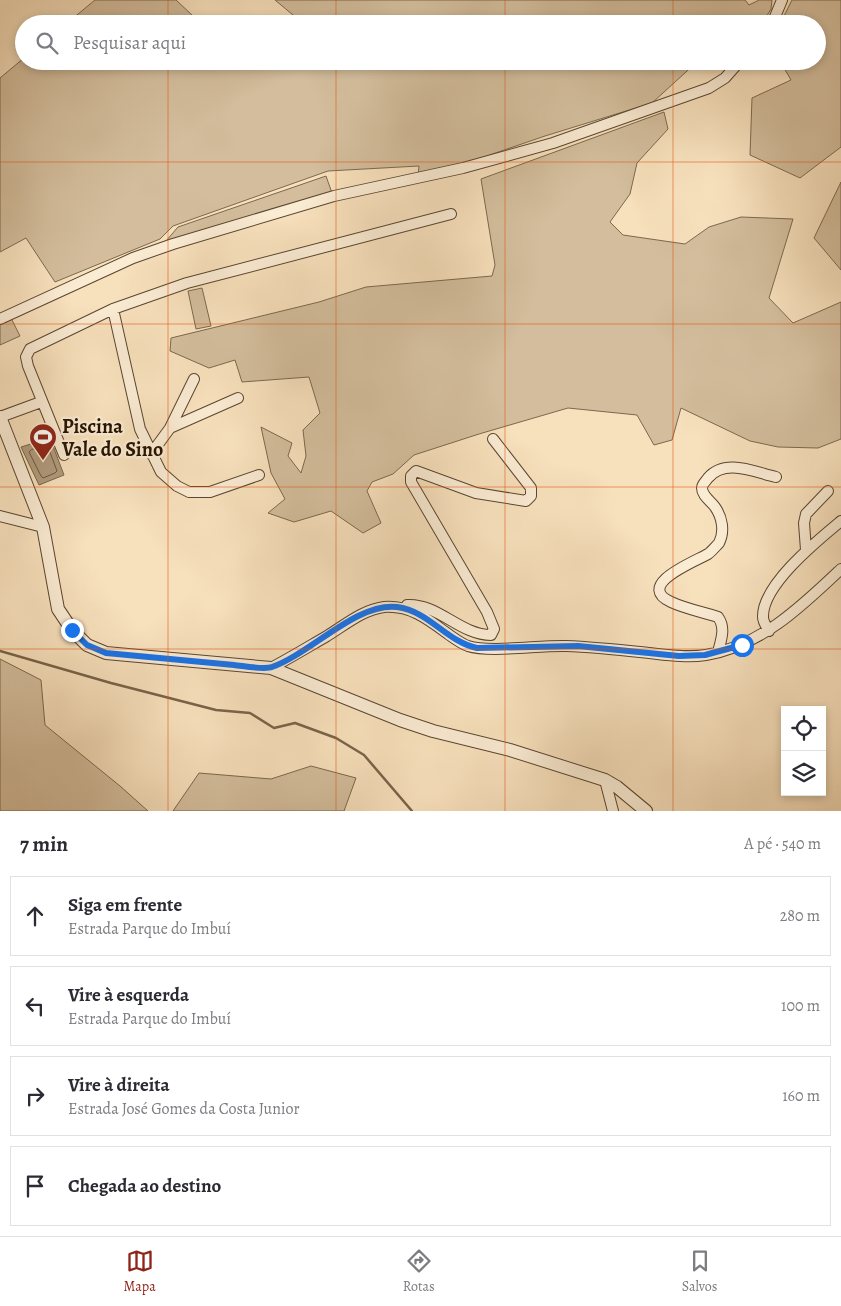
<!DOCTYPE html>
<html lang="pt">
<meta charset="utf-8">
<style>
:root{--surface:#fff;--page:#f2f2f3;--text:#2b2b33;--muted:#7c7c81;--line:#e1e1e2;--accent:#8f2418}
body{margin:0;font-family:Alegreya,serif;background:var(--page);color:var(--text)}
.controls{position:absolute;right:15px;bottom:15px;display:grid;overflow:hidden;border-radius:0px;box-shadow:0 2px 8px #0003}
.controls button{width:45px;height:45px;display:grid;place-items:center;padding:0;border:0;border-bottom:1px solid var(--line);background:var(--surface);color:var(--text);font:25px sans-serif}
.stop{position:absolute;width:15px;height:15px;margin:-11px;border:4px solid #1a73e8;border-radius:50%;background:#fff}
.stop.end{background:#1a73e8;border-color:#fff;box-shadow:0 1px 5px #0008}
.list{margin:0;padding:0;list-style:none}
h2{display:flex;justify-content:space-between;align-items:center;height:65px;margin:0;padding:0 20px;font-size:21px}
h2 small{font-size:16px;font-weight:400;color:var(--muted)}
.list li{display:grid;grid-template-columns:32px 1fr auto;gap:15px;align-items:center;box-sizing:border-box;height:80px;margin:0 10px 10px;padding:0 10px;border:1px solid var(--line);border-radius:0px}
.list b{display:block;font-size:19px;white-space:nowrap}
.list p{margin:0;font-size:16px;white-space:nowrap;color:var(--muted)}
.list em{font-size:16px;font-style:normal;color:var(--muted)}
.icon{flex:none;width:28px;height:28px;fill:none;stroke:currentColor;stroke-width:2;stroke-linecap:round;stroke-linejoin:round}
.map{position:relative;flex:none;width:841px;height:811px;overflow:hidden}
.search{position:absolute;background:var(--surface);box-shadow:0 2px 8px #0003;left:15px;right:15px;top:15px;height:55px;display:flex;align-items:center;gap:12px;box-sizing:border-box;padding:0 18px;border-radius:28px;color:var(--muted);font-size:19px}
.sheet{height:425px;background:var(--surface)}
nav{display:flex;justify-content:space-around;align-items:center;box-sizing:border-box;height:70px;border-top:1px solid var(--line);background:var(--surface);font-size:14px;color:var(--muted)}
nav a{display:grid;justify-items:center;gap:2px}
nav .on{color:var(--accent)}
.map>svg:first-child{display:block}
</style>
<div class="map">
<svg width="841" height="811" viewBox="0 0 841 811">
<rect width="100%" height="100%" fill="#f7e0bc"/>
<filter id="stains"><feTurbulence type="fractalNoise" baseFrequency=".004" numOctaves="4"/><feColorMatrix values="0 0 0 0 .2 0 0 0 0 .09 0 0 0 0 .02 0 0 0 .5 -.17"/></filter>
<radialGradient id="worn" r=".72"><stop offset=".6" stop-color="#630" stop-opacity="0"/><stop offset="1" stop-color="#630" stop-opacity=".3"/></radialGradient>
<path fill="#d3bd9c" stroke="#7c684e" d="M 95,0 L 176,0 L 193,16 L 206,24 L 66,24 Z
M 275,0 L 745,0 L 749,5 L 759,0 L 772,0 L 771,9 L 762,24 L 296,24 L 299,20 Z
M 792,0 L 841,0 L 841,147 L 800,178 L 750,155 L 752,98 L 791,80 L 780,61 L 817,61 L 817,24 L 780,24 Z
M 24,58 L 24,61 L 698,61 L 652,103 L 545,136 L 478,159 L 418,176 L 419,166 L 328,171 L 173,226 L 160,239 L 55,282 L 26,238 L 0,252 L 0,78 Z
M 664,112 L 668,129 L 637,163 L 630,194 L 610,222 L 623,235 L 685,244 L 709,227 L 741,217 L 793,219 L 769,298 L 793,323 L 841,302 L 841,439 L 818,448 L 778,447 L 750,441 L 681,408 L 672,440 L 654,445 L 637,415 L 568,408 L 479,434 L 414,455 L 393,474 L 372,482 L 367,491 L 381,523 L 363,533 L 331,511 L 294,522 L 268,513 L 285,499 L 271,473 L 261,427 L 292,443 L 288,456 L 301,473 L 306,456 L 303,430 L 320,413 L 309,377 L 242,382 L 235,360 L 209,368 L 170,351 L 171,338 L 319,302 L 366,287 L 492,276 L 495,265 L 481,179 Z
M 326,176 L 332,193 L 166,241 L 178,227 Z
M 841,182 L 841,270 L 814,238 Z
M 202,288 L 211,326 L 196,329 L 188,291 Z
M 11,318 L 20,336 L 0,345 L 0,323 Z
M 0,659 L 41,680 L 45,725 L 120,786 L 148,811 L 0,811 Z
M 311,766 L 356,778 L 344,811 L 173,811 L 199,773 L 271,779 Z"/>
<path fill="#b09a7c" stroke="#79644a" d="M 50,438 L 64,475 L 39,485 L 21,447 Z"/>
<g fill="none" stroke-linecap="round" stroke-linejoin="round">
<path stroke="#6b563e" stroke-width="1" d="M 45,445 L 48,447 L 57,471 L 55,473 L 43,478 L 41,476 L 29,452 L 31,450 Z"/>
<path stroke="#79644a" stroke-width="2.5" d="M 0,651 L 111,683 L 216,710 L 250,713 L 274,728 L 295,723 L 336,738 L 364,755 L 412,811"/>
<g stroke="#5a462f" stroke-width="12">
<path id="minor" d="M 772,24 L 782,0
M 113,309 L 140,429 L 161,472 L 177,486 L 189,492 L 210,492 L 259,475
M 0,319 L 133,258 L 173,244 L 334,196 L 463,168 L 553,143 L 709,88 L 725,78 L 740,61
M 0,417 L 41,402
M 170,428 L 194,379
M 151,454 L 170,428 L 238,398
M 64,455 L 28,366 L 26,357 L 30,349 L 113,309 L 187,283 L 451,214
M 0,516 L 43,527
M 806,550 L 804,523 L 806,514 L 828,491
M 407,605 C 438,603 460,635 491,635 L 494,629 L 487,612 L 411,482 L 411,476 L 416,471 L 476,493 L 526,501 L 531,496 L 531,488 L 493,439
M 769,631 C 766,626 763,622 763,617 C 762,585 818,540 841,521
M 718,652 C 721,640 726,628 718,617 C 703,612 686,609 671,602 C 634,585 696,561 708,554 C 712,551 716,546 719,543 C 725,531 722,517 715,507 C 711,501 702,496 702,488 C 702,484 706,481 708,478 C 725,458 754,472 776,477
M 271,668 C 290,658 308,647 327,636 C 345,625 362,610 384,607 C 410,605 428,619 448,634 C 454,638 460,643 468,646 C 490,653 540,645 566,646 C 594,647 621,650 649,653 C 667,655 687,658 706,655 C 761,646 802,606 841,569
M 605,780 L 613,811"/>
</g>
<g stroke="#5a462f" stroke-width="14">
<path id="tertiary" d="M 0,417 L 43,527 L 58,609 L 72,630 L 87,645 L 106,653 L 271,668 L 400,720 L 433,731 L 510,750 L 605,780 L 617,787 L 646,811"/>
</g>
<use href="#minor" stroke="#faebd3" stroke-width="10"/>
<use href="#tertiary" stroke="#faebd3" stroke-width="12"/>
</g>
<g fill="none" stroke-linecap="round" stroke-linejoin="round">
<path stroke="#1a73e8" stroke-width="6" d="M 72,630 L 87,645 L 106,653 C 149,657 192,661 234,665 C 244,666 264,670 272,667 C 310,654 357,602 397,607 C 429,611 447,642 477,648 L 578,646 L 679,656 L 705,655 L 742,645"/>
</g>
<path fill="none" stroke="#de550b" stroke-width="1" stroke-opacity="0.55" d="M 168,0 L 168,24M 336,0 L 336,24M 505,0 L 505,24M 673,0 L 673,24M 168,61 L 168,811M 336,61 L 336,811M 505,61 L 505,811M 673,61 L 673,811M 0,162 L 841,162M 0,324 L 841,324M 0,487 L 841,487M 0,649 L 841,649"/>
<defs>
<g id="stadium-pin" transform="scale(1.4375)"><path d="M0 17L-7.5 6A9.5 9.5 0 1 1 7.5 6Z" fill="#8f2418" stroke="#faebd3"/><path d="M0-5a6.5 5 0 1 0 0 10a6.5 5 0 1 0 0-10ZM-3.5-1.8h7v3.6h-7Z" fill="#fff"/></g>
</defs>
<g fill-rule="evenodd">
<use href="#stadium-pin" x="43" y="437"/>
</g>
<g text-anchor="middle" stroke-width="4.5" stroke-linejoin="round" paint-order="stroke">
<g font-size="20" font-weight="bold" fill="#261200" stroke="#faebd3" text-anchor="start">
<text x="62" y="433">Piscina<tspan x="62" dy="23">Vale do Sino</tspan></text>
</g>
</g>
<rect width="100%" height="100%" filter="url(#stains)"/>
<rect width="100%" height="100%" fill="url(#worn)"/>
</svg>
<div class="controls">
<button><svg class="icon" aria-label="locate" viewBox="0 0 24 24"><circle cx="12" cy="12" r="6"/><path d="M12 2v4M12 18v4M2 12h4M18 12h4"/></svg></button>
<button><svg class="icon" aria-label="layers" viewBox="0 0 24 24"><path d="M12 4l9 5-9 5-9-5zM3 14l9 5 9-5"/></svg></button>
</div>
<div class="stop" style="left:742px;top:645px"></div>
<div class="stop end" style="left:72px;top:630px"></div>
<div class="search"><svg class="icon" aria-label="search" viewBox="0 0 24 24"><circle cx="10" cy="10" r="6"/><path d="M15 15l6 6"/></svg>Pesquisar aqui</div>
</div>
<section class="sheet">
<h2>7 min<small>A pé · 540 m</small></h2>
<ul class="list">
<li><svg class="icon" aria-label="ahead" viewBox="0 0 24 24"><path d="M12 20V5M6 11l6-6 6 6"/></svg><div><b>Siga em frente</b><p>Estrada Parque do Imbuí</p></div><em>280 m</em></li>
<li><svg class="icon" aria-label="left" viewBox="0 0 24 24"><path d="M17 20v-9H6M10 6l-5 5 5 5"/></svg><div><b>Vire à esquerda</b><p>Estrada Parque do Imbuí</p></div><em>100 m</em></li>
<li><svg class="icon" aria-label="right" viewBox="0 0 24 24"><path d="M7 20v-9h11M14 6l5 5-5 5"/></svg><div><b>Vire à direita</b><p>Estrada José Gomes da Costa Junior</p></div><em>160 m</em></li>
<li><svg class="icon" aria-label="arrive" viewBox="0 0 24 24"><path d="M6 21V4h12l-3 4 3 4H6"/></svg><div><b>Chegada ao destino</b></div></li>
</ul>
</section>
<nav>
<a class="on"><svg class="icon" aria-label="map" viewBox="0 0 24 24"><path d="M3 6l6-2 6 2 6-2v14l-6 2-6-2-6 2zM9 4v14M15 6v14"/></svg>Mapa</a>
<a><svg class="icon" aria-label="directions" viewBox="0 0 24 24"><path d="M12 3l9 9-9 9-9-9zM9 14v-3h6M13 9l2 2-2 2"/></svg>Rotas</a>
<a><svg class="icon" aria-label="saved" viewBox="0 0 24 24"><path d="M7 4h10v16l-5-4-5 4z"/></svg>Salvos</a>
</nav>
